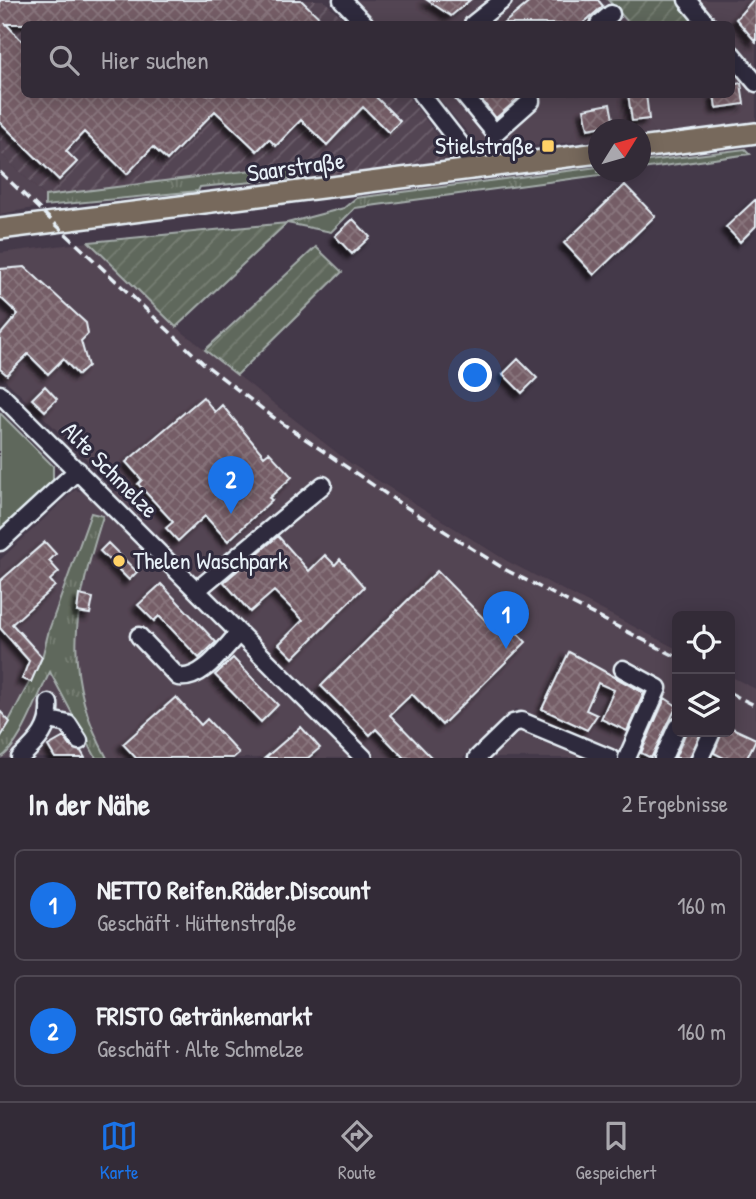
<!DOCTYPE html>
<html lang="de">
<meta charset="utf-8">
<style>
:root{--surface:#332b37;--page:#3b333f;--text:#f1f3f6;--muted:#a9a7ad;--line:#4e4752;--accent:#1a73e8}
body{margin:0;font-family:"Patrick Hand",sans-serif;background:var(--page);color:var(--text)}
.controls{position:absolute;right:21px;bottom:21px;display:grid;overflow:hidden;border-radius:10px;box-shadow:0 4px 18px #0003}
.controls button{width:63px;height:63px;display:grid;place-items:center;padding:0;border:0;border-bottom:2px solid var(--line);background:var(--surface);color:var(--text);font:35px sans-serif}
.compass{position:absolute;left:588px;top:119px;width:63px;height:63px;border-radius:50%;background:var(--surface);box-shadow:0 4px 18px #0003;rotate:53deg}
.you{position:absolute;left:476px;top:376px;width:24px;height:24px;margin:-18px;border:5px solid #fff;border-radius:50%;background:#1a73e8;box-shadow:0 0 0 10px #1a73e833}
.badge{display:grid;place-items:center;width:46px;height:46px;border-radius:50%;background:var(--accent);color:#fff;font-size:23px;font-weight:700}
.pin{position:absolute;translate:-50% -58px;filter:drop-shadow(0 2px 4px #0008)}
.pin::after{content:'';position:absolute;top:37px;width:24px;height:21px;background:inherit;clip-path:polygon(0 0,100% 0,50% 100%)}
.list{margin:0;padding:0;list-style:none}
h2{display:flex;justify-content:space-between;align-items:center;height:91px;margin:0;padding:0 28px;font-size:30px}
h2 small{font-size:23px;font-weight:400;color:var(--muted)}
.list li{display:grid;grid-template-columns:46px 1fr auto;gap:21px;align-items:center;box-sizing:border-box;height:112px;margin:0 14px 14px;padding:0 14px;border:2px solid var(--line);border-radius:10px}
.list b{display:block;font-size:26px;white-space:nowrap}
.list p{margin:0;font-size:23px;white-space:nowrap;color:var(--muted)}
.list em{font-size:23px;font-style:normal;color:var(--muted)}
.icon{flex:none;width:38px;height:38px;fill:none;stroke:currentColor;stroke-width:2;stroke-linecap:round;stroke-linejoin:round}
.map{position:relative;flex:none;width:756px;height:758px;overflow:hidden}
.search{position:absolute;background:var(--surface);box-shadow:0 4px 18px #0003;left:21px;right:21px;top:21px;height:77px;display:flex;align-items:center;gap:18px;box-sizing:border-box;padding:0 24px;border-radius:10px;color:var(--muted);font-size:26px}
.sheet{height:343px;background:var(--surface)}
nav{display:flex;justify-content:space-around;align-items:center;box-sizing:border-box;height:98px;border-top:2px solid var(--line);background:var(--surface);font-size:19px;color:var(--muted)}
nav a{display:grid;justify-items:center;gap:4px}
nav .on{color:var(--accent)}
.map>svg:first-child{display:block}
</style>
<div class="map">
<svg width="756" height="758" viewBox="0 0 756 758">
<defs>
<pattern id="industrial-furrows" width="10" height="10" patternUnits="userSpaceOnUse" patternTransform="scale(1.75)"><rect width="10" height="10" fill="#534452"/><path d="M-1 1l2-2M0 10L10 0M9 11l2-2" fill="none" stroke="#6c5f6c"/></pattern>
<pattern id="grass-tufts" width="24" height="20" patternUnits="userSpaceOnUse" patternTransform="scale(1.75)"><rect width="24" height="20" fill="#5f685b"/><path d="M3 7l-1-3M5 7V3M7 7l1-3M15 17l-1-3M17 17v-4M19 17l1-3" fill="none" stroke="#767e73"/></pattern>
<pattern id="garden-furrows" width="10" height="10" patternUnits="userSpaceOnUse" patternTransform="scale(1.75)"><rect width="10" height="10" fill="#5f685b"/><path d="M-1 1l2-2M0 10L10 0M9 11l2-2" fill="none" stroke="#767e73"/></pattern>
<pattern id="building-cross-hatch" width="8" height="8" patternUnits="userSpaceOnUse" patternTransform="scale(1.75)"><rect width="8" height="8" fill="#755d66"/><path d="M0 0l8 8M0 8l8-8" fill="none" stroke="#89757d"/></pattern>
<filter id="shadow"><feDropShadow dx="-5" dy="5" stdDeviation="2" flood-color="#0009"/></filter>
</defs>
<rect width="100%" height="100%" fill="#443949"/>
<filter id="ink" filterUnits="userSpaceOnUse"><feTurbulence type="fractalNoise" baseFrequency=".0143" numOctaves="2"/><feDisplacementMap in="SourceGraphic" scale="14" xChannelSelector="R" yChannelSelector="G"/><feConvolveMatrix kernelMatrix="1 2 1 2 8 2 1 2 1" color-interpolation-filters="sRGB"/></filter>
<g filter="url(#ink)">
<path fill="#534452" d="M 354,0 L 608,0 L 630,24 L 376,24 Z
M 695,0 L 756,0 L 756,74 L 732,44 L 732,24 L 715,24 Z
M 732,60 L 756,89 L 756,121 L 641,135 L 640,130 L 598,130 L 598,140 L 487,150 L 478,145 L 436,95 L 732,94 Z
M 0,153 L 45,196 L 45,206 L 0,214 Z
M 89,242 L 176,327 L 350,463 L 507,561 L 677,649 L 677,732 L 730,732 L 730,676 L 756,689 L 756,758 L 628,758 L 516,709 L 463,758 L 0,758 L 0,560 L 75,490 L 84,492 L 100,507 L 118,489 L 0,375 L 0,253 Z
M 520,730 L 528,731 L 594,758 L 485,758 L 515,731 Z"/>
<path fill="url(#industrial-furrows)" d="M 0,0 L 323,0 L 350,24 L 24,24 L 24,94 L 407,95 L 449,150 L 444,159 L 436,163 L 329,175 L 307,163 L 45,196 L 0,153 Z"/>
<path fill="url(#grass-tufts)" stroke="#a4acaa" stroke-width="2" d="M 745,149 L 750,154 L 641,169 L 641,162 Z
M 307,163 L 311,165 L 305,177 L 200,187 L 198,191 L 45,206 L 45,196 Z
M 598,167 L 598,172 L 622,172 L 355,208 L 331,232 L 287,223 L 344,208 L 356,198 Z
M 91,513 L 103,516 C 75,605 59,672 107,758 L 96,758 L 50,672 C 38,694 21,747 0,758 L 0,738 L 42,658 L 49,630 Z"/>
<path fill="#5f685b" stroke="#a4acaa" stroke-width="2" d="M 0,413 L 53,466 L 53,481 L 0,532 Z"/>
<path fill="url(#garden-furrows)" stroke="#a4acaa" stroke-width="2" d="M 608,0 L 681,0 L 702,24 L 630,24 Z
M 287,223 L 176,327 L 89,242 Z
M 316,247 L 342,272 L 237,375 L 205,350 Z"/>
<path fill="url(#building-cross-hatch)" stroke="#e8f1f8" stroke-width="2" filter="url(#shadow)" d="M 0,0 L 301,0 L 326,24 L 6,24 L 24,43 L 24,94 L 373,94 L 400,121 L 389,133 L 363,107 L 327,145 L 301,120 L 276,146 L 269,139 L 257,151 L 215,111 L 167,160 L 153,147 L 127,174 L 84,132 L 66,151 L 77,162 L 59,180 L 0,122 Z
M 427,0 L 470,0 L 451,16 Z
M 532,0 L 598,0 L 603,6 L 582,24 L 503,24 Z
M 753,0 L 756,0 L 756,42 L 736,19 Z
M 741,83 L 744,104 L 716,108 L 714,94 L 732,94 L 732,85 Z
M 477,94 L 516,94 L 519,98 L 496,118 Z
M 628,94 L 646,94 L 649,119 L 632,121 Z
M 610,104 L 614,124 L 588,129 L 584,109 Z
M 625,185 L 655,216 L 594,275 L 564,243 Z
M 756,199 L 756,226 L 740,242 L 726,227 Z
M 353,219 L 370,237 L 352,254 L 335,236 Z
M 25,267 L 86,323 L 88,334 L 81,341 L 88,366 L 78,375 L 63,359 L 48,374 L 28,354 L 7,375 L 0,369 L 0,335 L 18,314 L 0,297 L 0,269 Z
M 518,359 L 537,378 L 522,393 L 503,374 Z
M 45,386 L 57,399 L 45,411 L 32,399 Z
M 203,397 L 215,412 L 222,405 L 264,456 L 269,452 L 292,477 L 269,498 L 272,500 L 228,541 L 205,516 L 178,541 L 166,528 L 173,522 L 138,484 L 142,480 L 126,462 Z
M 278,536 L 309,571 L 325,555 L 335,565 L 340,559 L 364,587 L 293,658 L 279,644 L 303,620 L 274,591 L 250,612 L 224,582 Z
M 45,542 L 56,554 L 49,561 L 59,572 L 50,580 L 55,586 L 12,624 L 42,657 L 31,682 L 22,679 L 29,661 L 0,628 L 0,581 Z
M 108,543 L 137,572 L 129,580 L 100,551 Z
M 437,571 L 486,621 L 496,611 L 526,642 L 442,725 L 412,694 L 390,715 L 432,758 L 404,758 L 376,729 L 370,735 L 321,686 Z
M 161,584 L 216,642 L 199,658 L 159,616 L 154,621 L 138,605 Z
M 79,595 L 93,598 L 90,614 L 77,612 Z
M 569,652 L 644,693 L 627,731 L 601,719 L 614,690 L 598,683 L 586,710 L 597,715 L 587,730 L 542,709 Z
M 233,658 L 278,705 L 261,722 L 215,675 Z
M 176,697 L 201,725 L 207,719 L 239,753 L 233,758 L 136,758 L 123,744 Z
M 665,698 L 677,706 L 651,758 L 641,753 Z
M 0,711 L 10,722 L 0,738 Z
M 301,727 L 320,748 L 308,758 L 265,758 Z
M 730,727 L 756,739 L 747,758 L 724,758 L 714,753 L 722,732 L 730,732 Z
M 686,732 L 701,732 L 690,758 L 675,758 Z
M 64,737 L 71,747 L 81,751 L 85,758 L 55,758 L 48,746 Z"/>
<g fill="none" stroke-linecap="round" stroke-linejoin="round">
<g stroke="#e8f1f8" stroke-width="21">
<path id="minor" d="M 342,0 L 365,24
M 687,0 L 707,24
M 473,24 L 503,0
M 599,24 L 611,14
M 732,54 L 756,83
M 421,94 L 460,144 L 473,168
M 463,94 L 495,133 L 531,101 L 530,94
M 0,394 L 364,758
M 0,542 L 78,470
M 197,590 L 323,485
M 139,636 L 178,677 C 202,681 224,648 239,633
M 623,669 L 658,688 L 627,758
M 50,720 L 68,724 L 79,741
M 20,758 C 38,741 51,728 49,703
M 477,758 L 513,723 L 521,721 L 610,758
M 663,758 L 677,727
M 700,758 L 712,732"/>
</g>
<g stroke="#e8f1f8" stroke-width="24">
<path id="major" d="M 640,148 L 756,133
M 0,229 L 598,153"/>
</g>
<use href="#minor" stroke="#2f2a3d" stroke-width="16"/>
<use href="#major" stroke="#77695c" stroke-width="19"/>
<path stroke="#e8f1f8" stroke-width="3.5" stroke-dasharray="10 5" stroke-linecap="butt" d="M 0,172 L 203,363 L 273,417 L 398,502 L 506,570 L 677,657
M 730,693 L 756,706"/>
</g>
</g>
<g fill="#ffd166" stroke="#2f2a3d" stroke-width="2.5">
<rect x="541" y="139" width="14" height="14" rx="3.5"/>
<circle cx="119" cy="561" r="7"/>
</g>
<g text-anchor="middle" stroke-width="6" stroke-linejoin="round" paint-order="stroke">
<g font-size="24" fill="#e8f1f8" stroke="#2f2a3d" text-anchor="end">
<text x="534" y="154">Stielstraße</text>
<text x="133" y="569" text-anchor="start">Thelen Waschpark</text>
</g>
<g font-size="24" fill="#e8f1f8" stroke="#2f2a3d">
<text transform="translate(296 167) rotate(-8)" y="8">Saarstraße</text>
<text transform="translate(110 470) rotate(45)" y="8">Alte Schmelze</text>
</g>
</g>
</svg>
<div class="controls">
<button><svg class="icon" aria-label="locate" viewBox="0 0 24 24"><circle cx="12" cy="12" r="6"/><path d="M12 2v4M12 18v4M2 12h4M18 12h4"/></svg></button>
<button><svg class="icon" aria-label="layers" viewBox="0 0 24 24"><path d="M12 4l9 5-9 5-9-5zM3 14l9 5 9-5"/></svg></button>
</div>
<svg class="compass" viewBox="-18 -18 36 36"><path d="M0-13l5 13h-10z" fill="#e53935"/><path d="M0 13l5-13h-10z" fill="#a9a7ad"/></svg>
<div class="you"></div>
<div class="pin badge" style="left:506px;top:649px">1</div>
<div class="pin badge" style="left:231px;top:514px">2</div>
<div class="search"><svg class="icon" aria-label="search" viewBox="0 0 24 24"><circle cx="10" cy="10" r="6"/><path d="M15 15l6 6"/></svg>Hier suchen</div>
</div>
<section class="sheet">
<h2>In der Nähe<small>2 Ergebnisse</small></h2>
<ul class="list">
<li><span class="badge">1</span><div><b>NETTO Reifen.Räder.Discount</b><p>Geschäft · Hüttenstraße</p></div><em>160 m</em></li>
<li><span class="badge">2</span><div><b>FRISTO Getränkemarkt</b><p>Geschäft · Alte Schmelze</p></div><em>160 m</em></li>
</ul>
</section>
<nav>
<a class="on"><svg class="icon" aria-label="map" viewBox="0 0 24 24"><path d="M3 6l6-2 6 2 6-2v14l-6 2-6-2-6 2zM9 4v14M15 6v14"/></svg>Karte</a>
<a><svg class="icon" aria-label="directions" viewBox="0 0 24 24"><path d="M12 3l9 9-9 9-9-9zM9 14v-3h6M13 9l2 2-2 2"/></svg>Route</a>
<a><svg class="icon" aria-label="saved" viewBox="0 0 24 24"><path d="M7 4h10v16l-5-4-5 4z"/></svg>Gespeichert</a>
</nav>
